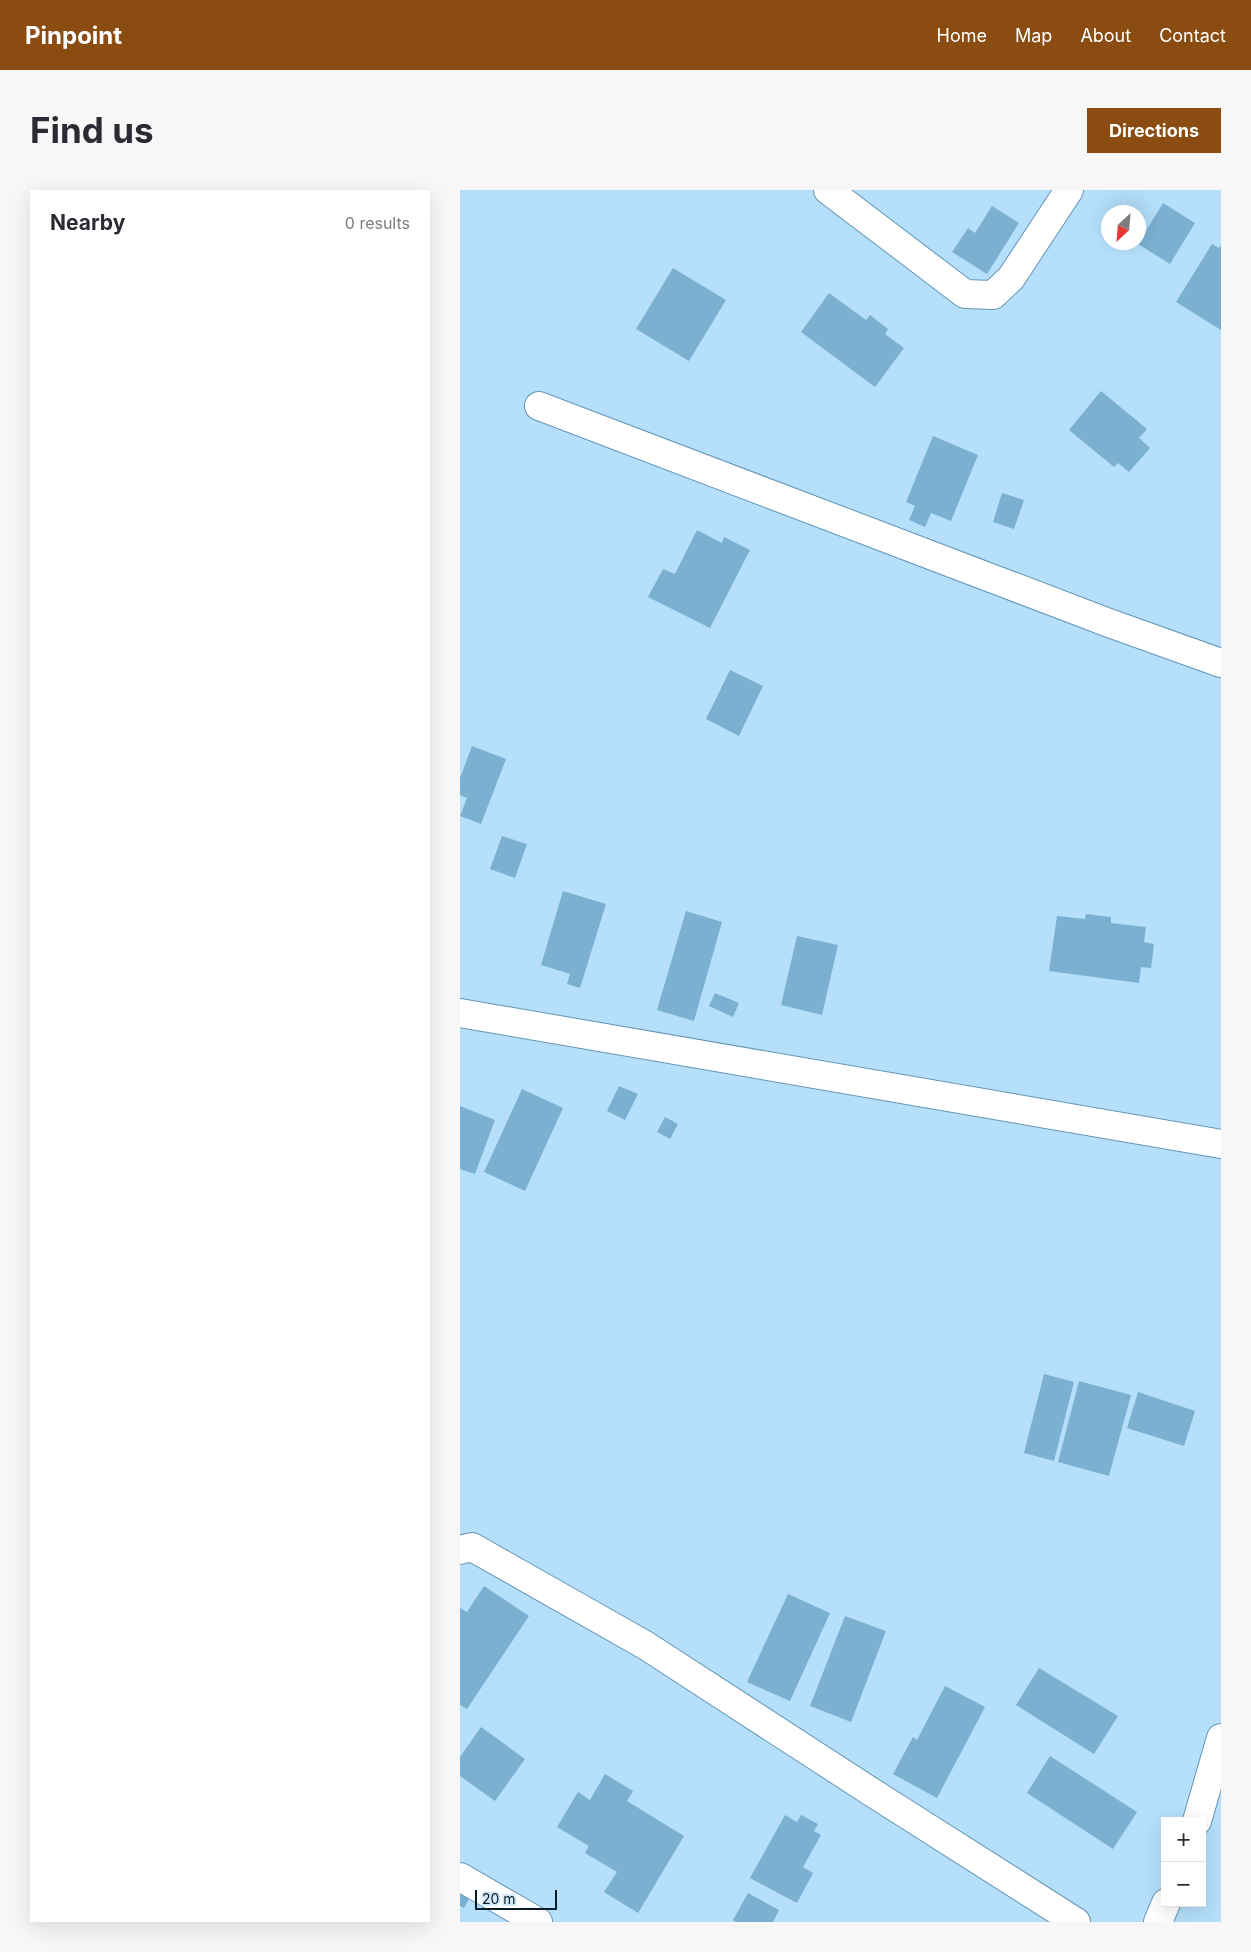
<!DOCTYPE html>
<meta charset="utf-8">
<style>
:root{--surface:#fff;--page:#f7f7f7;--text:#2b2b33;--muted:#7c7c81;--line:#e1e1e2;--accent:#8b4c12}
body{margin:0;font-family:Inter,sans-serif;background:var(--page);color:var(--text)}
.controls{position:absolute;right:15px;bottom:15px;display:grid;overflow:hidden;border-radius:0px;box-shadow:0 5px 20px #0002}
.controls button{width:45px;height:45px;display:grid;place-items:center;padding:0;border:0;border-bottom:1px solid var(--line);background:var(--surface);color:var(--text);font:25px sans-serif}
.compass{position:absolute;left:641px;top:15px;width:45px;height:45px;border-radius:50%;background:var(--surface);box-shadow:0 5px 20px #0002;rotate:206deg}
.scale{position:absolute;left:15px;bottom:12px;width:82px;box-sizing:border-box;padding-left:5px;border:2px solid #071c29;border-top:0;font-size:14px;line-height:18px;white-space:nowrap;color:#071c29;-webkit-text-stroke:4px #d4e9f7;paint-order:stroke}
.list{margin:0;padding:0;list-style:none}
h2{display:flex;justify-content:space-between;align-items:center;height:65px;margin:0;padding:0 20px;font-size:21px}
h2 small{font-size:16px;font-weight:400;color:var(--muted)}
.map{position:relative;flex:none;width:761px;height:1732px;overflow:hidden;border-radius:0px}
header{display:flex;align-items:center;gap:30px;box-sizing:border-box;height:70px;padding:0 25px;background:var(--accent);color:#fff}
header strong{font-size:24px}
nav{display:flex;gap:28px;margin-inline-start:auto;font-size:18px}
.intro{display:flex;align-items:center;justify-content:space-between;box-sizing:border-box;height:120px;padding:0 30px}
h1{margin:0;font-size:35px}
.button{padding:12px 22px;border-radius:0px;background:var(--accent);color:#fff;font-size:18px;font-weight:700}
main{display:flex;gap:30px;padding:0 30px}
aside{flex:1;background:var(--surface);border-radius:0px;box-shadow:0 5px 20px #0002}
.map>svg:first-child{display:block}
</style>
<header>
<strong>Pinpoint</strong>
<nav><a>Home</a><a>Map</a><a>About</a><a>Contact</a></nav>
</header>
<div class="intro"><h1>Find us</h1><a class="button">Directions</a></div>
<main>
<aside>
<h2>Nearby<small>0 results</small></h2>
<ul class="list">
</ul>
</aside>
<div class="map">
<svg width="761" height="1732" viewBox="0 0 761 1732">
<rect width="100%" height="100%" fill="#b5dffa"/>
<path fill="#7cb0d1" d="M 703,13 L 735,33 L 710,74 L 678,54 Z
M 532,16 L 559,33 L 527,84 L 492,62 L 508,38 L 515,43 Z
M 752,54 L 759,58 L 761,55 L 761,140 L 716,112 Z
M 213,78 L 266,110 L 229,171 L 176,139 Z
M 369,103 L 406,130 L 410,125 L 428,139 L 425,144 L 444,158 L 415,197 L 341,142 Z
M 641,201 L 687,239 L 679,248 L 690,258 L 669,282 L 658,273 L 654,277 L 609,240 Z
M 473,246 L 518,265 L 491,331 L 471,323 L 465,337 L 449,330 L 455,316 L 446,312 Z
M 542,303 L 564,310 L 554,339 L 533,332 Z
M 237,340 L 262,353 L 264,347 L 290,360 L 250,438 L 188,407 L 203,379 L 215,384 Z
M 270,480 L 303,496 L 279,546 L 246,529 Z
M 12,556 L 46,569 L 21,634 L 0,626 L 7,608 L 0,605 L 0,588 Z
M 42,646 L 67,654 L 55,688 L 30,679 Z
M 103,701 L 146,714 L 120,798 L 107,794 L 110,784 L 81,775 Z
M 226,721 L 262,732 L 234,831 L 197,820 Z
M 626,724 L 651,727 L 651,733 L 686,737 L 684,752 L 694,754 L 691,778 L 681,777 L 679,793 L 589,781 L 597,726 L 625,729 Z
M 337,746 L 378,755 L 362,825 L 321,815 Z
M 255,803 L 279,813 L 273,827 L 249,816 Z
M 159,896 L 178,904 L 165,930 L 147,921 Z
M 62,899 L 103,918 L 65,1001 L 24,982 Z
M 0,916 L 35,930 L 15,984 L 0,979 Z
M 205,927 L 218,934 L 210,949 L 197,942 Z
M 584,1184 L 614,1192 L 594,1271 L 564,1263 Z
M 619,1191 L 671,1205 L 649,1286 L 598,1272 Z
M 678,1202 L 735,1221 L 724,1256 L 667,1238 Z
M 24,1396 L 69,1426 L 7,1519 L 0,1515 L 0,1418 L 7,1422 Z
M 328,1404 L 370,1423 L 330,1511 L 287,1492 Z
M 385,1426 L 426,1441 L 391,1532 L 350,1516 Z
M 579,1478 L 658,1526 L 634,1564 L 556,1515 Z
M 485,1496 L 525,1517 L 477,1608 L 433,1584 L 453,1547 L 457,1550 Z
M 21,1537 L 65,1569 L 35,1611 L 0,1586 L 0,1567 Z
M 590,1566 L 677,1622 L 653,1659 L 567,1603 Z
M 145,1584 L 173,1601 L 167,1611 L 224,1646 L 178,1723 L 144,1702 L 157,1682 L 125,1663 L 129,1656 L 97,1637 L 118,1602 L 130,1610 Z
M 325,1625 L 337,1632 L 341,1625 L 358,1634 L 354,1641 L 361,1645 L 343,1677 L 353,1683 L 337,1713 L 290,1688 Z
M 0,1698 L 11,1705 L 4,1718 L 0,1716 Z
M 288,1703 L 319,1720 L 313,1732 L 276,1732 L 273,1730 Z"/>
<g fill="none" stroke-linecap="round" stroke-linejoin="round">
<g stroke="#6396b6" stroke-width="30">
<path id="minor" d="M 368,0 L 505,104 L 533,105 L 551,88 L 609,0
M 79,216 L 649,433 L 761,473
M 0,823 L 761,954
M 0,1360 L 12,1357 L 185,1455 L 413,1603 L 616,1732
M 0,1687 L 78,1732"/>
</g>
<g stroke="#6396b6" stroke-width="30">
<path id="tertiary" d="M 737,1631 L 761,1548
M 698,1732 L 706,1713"/>
</g>
<use href="#minor" stroke="#fff" stroke-width="28"/>
<use href="#tertiary" stroke="#fff" stroke-width="28"/>
</g>
</svg>
<div class="controls">
<button>+</button>
<button>−</button>
</div>
<svg class="compass" viewBox="-18 -18 36 36"><path d="M0-13l5 13h-10z" fill="#e53935"/><path d="M0 13l5-13h-10z" fill="#7c7c81"/></svg>
<div class="scale">20 m</div>
</div>
</main>
